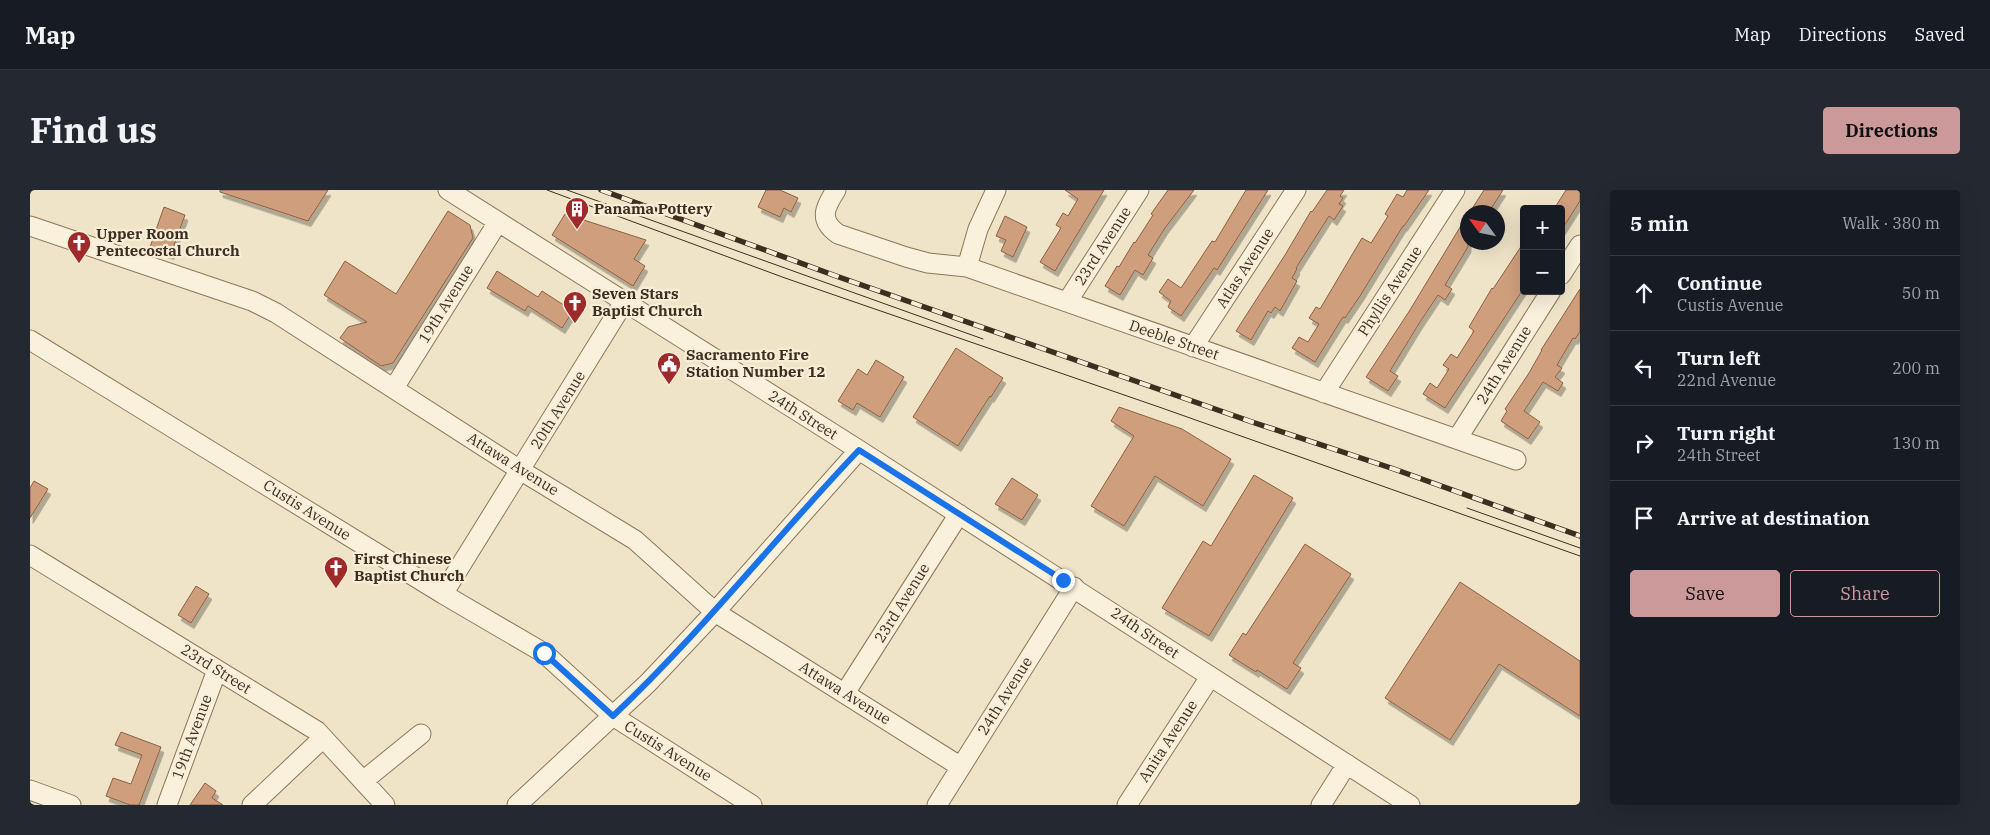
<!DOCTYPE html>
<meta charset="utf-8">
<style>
:root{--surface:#171b24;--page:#242831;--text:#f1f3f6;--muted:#9ea1a6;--line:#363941;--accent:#cc999b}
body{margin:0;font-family:"IBM Plex Serif",serif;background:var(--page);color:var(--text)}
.controls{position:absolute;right:15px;top:15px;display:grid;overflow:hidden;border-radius:5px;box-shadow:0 5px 20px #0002}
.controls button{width:45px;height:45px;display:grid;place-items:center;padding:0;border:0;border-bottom:1px solid var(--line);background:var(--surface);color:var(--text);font:25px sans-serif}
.compass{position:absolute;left:1430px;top:15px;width:45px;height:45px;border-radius:50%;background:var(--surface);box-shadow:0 5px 20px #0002;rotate:303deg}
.stop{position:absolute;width:15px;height:15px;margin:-11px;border:4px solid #1a73e8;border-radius:50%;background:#fff}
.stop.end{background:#1a73e8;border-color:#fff;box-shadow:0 1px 5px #0008}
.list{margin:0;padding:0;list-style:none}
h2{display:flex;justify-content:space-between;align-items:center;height:65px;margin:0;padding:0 20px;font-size:21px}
h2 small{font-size:16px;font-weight:400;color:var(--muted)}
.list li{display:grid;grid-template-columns:32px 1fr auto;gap:15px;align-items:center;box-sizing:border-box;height:75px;padding:0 20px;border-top:1px solid var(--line)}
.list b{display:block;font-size:19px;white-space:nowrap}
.list p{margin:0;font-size:16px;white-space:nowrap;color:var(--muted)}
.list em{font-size:16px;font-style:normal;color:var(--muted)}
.actions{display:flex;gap:10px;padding:15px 20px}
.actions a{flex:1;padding:11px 0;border:1px solid var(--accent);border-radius:5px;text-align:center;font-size:18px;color:var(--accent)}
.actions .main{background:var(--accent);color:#111}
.icon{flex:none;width:28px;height:28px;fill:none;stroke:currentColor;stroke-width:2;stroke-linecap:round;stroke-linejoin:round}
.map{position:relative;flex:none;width:1550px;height:615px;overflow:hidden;border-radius:5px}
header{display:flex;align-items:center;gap:30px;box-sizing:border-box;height:70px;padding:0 25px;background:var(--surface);border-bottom:1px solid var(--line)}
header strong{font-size:24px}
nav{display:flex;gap:28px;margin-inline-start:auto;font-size:18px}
.intro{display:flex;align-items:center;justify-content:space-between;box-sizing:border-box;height:120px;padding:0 30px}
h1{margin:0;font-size:35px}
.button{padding:12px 22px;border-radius:5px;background:var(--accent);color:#111;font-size:18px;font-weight:700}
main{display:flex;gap:30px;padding:0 30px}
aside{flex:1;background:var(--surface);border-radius:5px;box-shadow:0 5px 20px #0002}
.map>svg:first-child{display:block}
</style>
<header>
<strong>Map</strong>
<nav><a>Map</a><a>Directions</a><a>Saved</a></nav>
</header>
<div class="intro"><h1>Find us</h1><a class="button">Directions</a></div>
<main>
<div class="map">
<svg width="1550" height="615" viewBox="0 0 1550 615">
<defs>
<filter id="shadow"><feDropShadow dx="3" dy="5.5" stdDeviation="0" flood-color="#0004"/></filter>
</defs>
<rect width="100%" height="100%" fill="#f0e4c8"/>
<path fill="#cf9f7d" stroke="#8d5f41" filter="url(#shadow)" d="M 190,0 L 298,0 L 278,31 L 190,2 Z
M 736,0 L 750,0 L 768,8 L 761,22 L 754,18 L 750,27 L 728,17 Z
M 1035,0 L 1074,0 L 1025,81 L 1010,72 L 1031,38 L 1026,35 L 1033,23 L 1038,26 L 1048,9 Z
M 1138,0 L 1164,0 L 1135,38 L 1118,65 L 1123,68 L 1113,85 L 1105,80 L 1090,105 L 1075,96 L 1087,76 L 1089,77 L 1104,52 L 1105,53 L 1123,25 L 1121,24 Z
M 1216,0 L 1238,0 L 1187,80 L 1184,78 L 1151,126 L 1138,117 L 1141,111 L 1129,102 L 1138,89 L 1151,98 L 1182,51 L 1185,52 Z
M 1297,0 L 1314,0 L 1310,6 L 1313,8 L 1309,14 L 1313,16 L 1304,30 L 1299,26 L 1266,78 L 1267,79 L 1262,88 L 1267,91 L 1250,121 L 1245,117 L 1241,123 L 1238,121 L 1221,150 L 1206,141 L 1255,65 L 1281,21 L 1282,22 Z
M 1377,0 L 1399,0 L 1374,36 L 1373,36 L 1330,106 L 1315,128 L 1313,127 L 1285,172 L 1262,158 L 1269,147 L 1278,152 L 1289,134 L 1279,128 L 1286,117 L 1290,119 L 1332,48 L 1341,53 L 1358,26 L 1355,24 L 1367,4 L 1373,7 Z
M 1454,0 L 1473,0 L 1459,22 L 1440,22 Z
M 1536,0 L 1550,0 L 1550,11 L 1531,41 L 1531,19 L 1524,19 Z
M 134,17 L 155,25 L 141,64 L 120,57 Z
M 418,21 L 440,35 L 443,48 L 363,173 L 351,176 L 310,148 L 318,137 L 337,132 L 294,105 L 315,71 L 366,104 Z
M 535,24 L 616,50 L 604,69 L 615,76 L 603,96 L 522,45 Z
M 1438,24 L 1438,57 L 1415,95 L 1422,99 L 1415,110 L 1408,105 L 1390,132 L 1360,181 L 1368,186 L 1358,201 L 1336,187 L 1380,120 Z
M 975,26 L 997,37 L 983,67 L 971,61 L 976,50 L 966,46 Z
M 1494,52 L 1494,98 L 1415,218 L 1393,204 L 1400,193 L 1407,198 L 1419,179 L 1413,175 L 1421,164 L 1427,168 L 1444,141 L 1439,137 L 1462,98 L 1463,99 Z
M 467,81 L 508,107 L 512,101 L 543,121 L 532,138 L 498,116 L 495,121 L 457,98 Z
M 1550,99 L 1550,142 L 1545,149 L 1543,148 L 1527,175 L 1532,178 L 1525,187 L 1533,193 L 1528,201 L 1513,192 L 1494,221 L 1510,232 L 1498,249 L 1471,231 L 1477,221 L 1475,219 L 1499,183 L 1512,160 L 1511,160 Z
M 926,158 L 973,188 L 961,207 L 960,206 L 928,256 L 883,227 Z
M 846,170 L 874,187 L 850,227 L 827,213 L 823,220 L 808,211 L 828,179 L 837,185 Z
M 1089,217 L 1152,239 L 1201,269 L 1173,316 L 1125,286 L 1094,336 L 1061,316 L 1104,246 L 1081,231 Z
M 1224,285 L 1263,308 L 1179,446 L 1132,418 L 1173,351 L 1181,356 Z
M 982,288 L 1008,305 L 992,330 L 965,314 Z
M 4,291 L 18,299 L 0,328 L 0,298 Z
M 1275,354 L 1321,384 L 1263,473 L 1271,478 L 1257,499 L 1227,480 L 1226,482 L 1199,465 L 1213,443 L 1216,445 Z
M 1430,392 L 1550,471 L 1550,526 L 1469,474 L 1420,550 L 1355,508 Z
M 166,396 L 179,404 L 161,433 L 148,425 Z
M 91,542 L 131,557 L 109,615 L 100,615 L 76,606 L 83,588 L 101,594 L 112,565 L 85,555 Z
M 175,593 L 186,601 L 182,608 L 193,615 L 160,615 Z"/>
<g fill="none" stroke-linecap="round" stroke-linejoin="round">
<g stroke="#8d765c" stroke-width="21">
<path id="minor" d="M 418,0 L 829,260 L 1380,615
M 806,0 C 795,17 788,30 808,44 L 876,67 L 898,73 L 937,77 L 1486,270
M 0,36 L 222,111 L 246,123 L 490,280 L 605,350 L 685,422 L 931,577
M 937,77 L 948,39 L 966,0
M 1531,85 L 1550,55
M 1037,112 L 1109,0
M 0,150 L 413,404 L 514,463 L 583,526 L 722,615
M 1163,157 L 1266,0
M 364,198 L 468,32
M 1294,203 L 1425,0
M 1427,249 L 1521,101
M 0,365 L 287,541 L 355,615
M 413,404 L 594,112
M 815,503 L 929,324
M 333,591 L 391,544
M 0,600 L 41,615
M 137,615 L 187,480
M 222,615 L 293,548
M 487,615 L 618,493 L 685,422 L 829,260
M 907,615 L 1044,397
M 1097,615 L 1180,487
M 1291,615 L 1317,574"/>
</g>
<use href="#minor" stroke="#faf1dc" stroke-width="19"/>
<path stroke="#3d2e20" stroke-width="1" d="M 517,0 L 755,88 L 1129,217 L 1550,366
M 537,0 L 953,149
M 1437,318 L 1550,358"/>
<g stroke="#3d2e20" stroke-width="5.5">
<path id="rail" d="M 571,0 L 806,86 L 1222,232 L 1364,279 L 1550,346"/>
</g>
<use href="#rail" stroke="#f7eed8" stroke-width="4" stroke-dasharray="11" stroke-linecap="butt"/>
</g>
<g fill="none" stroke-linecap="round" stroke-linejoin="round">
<path stroke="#1a73e8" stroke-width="6" d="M 514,463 L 583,526 C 671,443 746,347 829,260 L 1033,390"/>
</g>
<defs>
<g id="building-pin" transform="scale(1.25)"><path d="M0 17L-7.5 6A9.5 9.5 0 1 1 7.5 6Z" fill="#9e2a2b" stroke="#f7eed8"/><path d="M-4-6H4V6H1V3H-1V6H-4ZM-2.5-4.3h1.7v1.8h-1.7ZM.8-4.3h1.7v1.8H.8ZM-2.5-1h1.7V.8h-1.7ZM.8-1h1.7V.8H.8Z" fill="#fff"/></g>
<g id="church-pin" transform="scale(1.25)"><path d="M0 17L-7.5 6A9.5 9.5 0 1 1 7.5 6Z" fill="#9e2a2b" stroke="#f7eed8"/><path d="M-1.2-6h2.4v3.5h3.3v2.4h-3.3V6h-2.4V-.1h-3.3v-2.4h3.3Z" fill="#fff"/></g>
<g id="civic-pin" transform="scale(1.25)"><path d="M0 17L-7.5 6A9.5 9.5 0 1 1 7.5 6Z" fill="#9e2a2b" stroke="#f7eed8"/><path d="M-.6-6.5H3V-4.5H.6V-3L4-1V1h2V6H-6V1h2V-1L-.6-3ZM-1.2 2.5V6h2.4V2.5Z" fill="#fff"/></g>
</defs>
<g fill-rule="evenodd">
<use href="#building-pin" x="547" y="19"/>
<use href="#church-pin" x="49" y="53"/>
<use href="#church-pin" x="545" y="113"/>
<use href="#civic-pin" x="639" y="174"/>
<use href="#church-pin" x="306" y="378"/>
</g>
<g text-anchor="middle" stroke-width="4.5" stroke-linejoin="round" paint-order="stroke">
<g font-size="15" font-weight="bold" fill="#3d2e20" stroke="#f7eed8" text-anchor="start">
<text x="564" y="24">Panama Pottery</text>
<text x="66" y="49">Upper Room<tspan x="66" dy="17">Pentecostal Church</tspan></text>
<text x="562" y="109">Seven Stars<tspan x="562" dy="17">Baptist Church</tspan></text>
<text x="656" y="170">Sacramento Fire<tspan x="656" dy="17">Station Number 12</tspan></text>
<text x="324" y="374">First Chinese<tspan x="324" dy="17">Baptist Church</tspan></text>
</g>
<g font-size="15" fill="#3d2e20" stroke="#f7eed8">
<text transform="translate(1073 56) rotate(-57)" y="5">23rd Avenue</text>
<text transform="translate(1215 78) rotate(-57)" y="5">Atlas Avenue</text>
<text transform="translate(1360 101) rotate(-57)" y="5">Phyllis Avenue</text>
<text transform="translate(416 114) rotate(-58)" y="5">19th Avenue</text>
<text transform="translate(1144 150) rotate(19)" y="5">Deeble Street</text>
<text transform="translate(1474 175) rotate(-58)" y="5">24th Avenue</text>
<text transform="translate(528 220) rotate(-58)" y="5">20th Avenue</text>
<text transform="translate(773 225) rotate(32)" y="5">24th Street</text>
<text transform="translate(483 274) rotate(32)" y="5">Attawa Avenue</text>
<text transform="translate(277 320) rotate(32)" y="5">Custis Avenue</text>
<text transform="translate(872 413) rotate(-58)" y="5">23rd Avenue</text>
<text transform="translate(1115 443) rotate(34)" y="5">24th Street</text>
<text transform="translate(186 479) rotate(32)" y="5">23rd Street</text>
<text transform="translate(815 503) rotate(32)" y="5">Attawa Avenue</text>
<text transform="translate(975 506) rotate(-58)" y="5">24th Avenue</text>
<text transform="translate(162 547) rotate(-70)" y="5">19th Avenue</text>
<text transform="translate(1138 551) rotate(-57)" y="5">Anita Avenue</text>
<text transform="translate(638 561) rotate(32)" y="5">Custis Avenue</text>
</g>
</g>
</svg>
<div class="controls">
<button>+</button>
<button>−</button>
</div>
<svg class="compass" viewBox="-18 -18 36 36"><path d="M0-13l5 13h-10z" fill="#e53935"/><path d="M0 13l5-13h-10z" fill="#9ea1a6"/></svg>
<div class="stop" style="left:514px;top:463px"></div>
<div class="stop end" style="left:1033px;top:390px"></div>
</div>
<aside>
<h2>5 min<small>Walk · 380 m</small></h2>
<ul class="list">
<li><svg class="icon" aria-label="ahead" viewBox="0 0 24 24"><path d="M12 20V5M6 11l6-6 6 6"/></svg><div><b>Continue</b><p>Custis Avenue</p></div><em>50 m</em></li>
<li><svg class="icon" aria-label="left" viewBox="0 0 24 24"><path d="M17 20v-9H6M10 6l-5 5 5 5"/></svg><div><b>Turn left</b><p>22nd Avenue</p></div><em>200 m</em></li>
<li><svg class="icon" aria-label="right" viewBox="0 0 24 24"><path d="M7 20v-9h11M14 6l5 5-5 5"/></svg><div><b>Turn right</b><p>24th Street</p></div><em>130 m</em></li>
<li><svg class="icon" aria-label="arrive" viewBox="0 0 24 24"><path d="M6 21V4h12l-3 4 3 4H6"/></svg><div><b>Arrive at destination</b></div></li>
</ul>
<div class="actions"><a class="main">Save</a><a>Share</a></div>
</aside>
</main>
